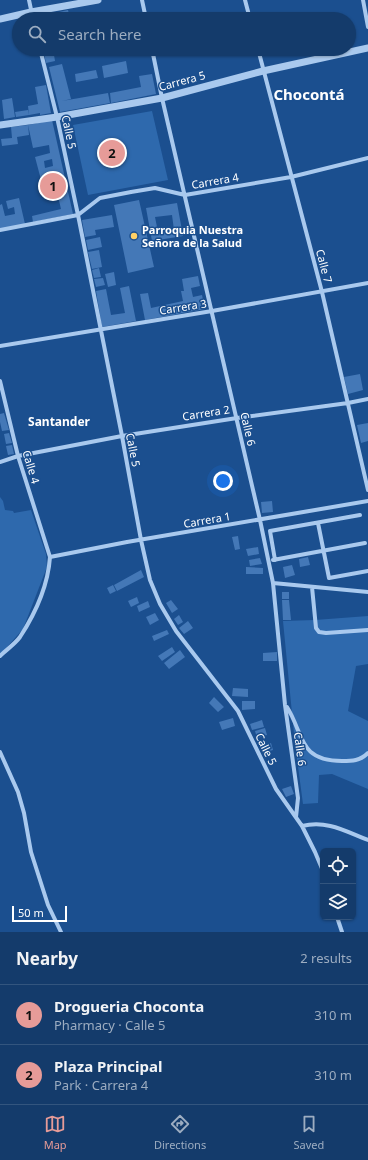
<!DOCTYPE html>
<meta charset="utf-8">
<style>
:root{--surface:#143b6b;--page:#214673;--text:#f1f3f6;--muted:#9dadc1;--line:#33557e;--accent:#e69b98}
body{margin:0;font-family:"Noto Sans",sans-serif;background:var(--page);color:var(--text)}
.controls{position:absolute;right:12px;bottom:12px;display:grid;overflow:hidden;border-radius:6px;box-shadow:0 1px 3px #0004}
.controls button{width:36px;height:36px;display:grid;place-items:center;padding:0;border:0;border-bottom:1px solid var(--line);background:var(--surface);color:var(--text);font:20px sans-serif}
.scale{position:absolute;left:12px;bottom:10px;width:55px;box-sizing:border-box;padding-left:4px;border:2px solid #fff;border-top:0;font-size:11px;line-height:14px;white-space:nowrap;color:#fff;-webkit-text-stroke:3px #1b4f8f;paint-order:stroke}
.you{position:absolute;left:223px;top:481px;width:14px;height:14px;margin:-10px;border:3px solid #fff;border-radius:50%;background:#1a73e8;box-shadow:0 0 0 6px #1a73e833}
.badge{display:grid;place-items:center;width:26px;height:26px;border-radius:50%;background:var(--accent);color:#111;font-size:13px;font-weight:700}
.pin{position:absolute;translate:-50% -50%;border:2px solid #fff;box-shadow:0 1px 4px #0006}
.list{margin:0;padding:0;list-style:none}
h2{display:flex;justify-content:space-between;align-items:center;height:52px;margin:0;padding:0 16px;font-size:17px}
h2 small{font-size:13px;font-weight:400;color:var(--muted)}
.list li{display:grid;grid-template-columns:26px 1fr auto;gap:12px;align-items:center;box-sizing:border-box;height:60px;padding:0 16px;border-top:1px solid var(--line)}
.list b{display:block;font-size:15px;white-space:nowrap}
.list p{margin:0;font-size:13px;white-space:nowrap;color:var(--muted)}
.list em{font-size:13px;font-style:normal;color:var(--muted)}
.icon{flex:none;width:22px;height:22px;fill:none;stroke:currentColor;stroke-width:2;stroke-linecap:round;stroke-linejoin:round}
.map{position:relative;flex:none;width:368px;height:932px;overflow:hidden}
.search{position:absolute;background:var(--surface);box-shadow:0 1px 3px #0004;left:12px;right:12px;top:12px;height:44px;display:flex;align-items:center;gap:10px;box-sizing:border-box;padding:0 14px;border-radius:22px;color:var(--muted);font-size:15px}
.sheet{height:172px;background:var(--surface)}
nav{display:flex;justify-content:space-around;align-items:center;box-sizing:border-box;height:56px;border-top:1px solid var(--line);background:var(--surface);font-size:11px;color:var(--muted)}
nav a{display:grid;justify-items:center;gap:2px}
nav .on{color:var(--accent)}
.map>svg:first-child{display:block}
</style>
<div class="map">
<svg width="368" height="932" viewBox="0 0 368 932">
<rect width="100%" height="100%" fill="#1b4f8f"/>
<path fill="#2e69ad" d="M 152,111 L 168,180 L 88,195 L 73,125 Z
M 0,497 L 3,501 L 5,510 L 13,511 L 14,513 L 31,510 L 46,554 L 47,567 L 23,629 L 0,655 Z
M 368,616 L 368,664 L 356,666 L 348,711 L 368,721 L 368,789 L 332,774 L 319,775 L 318,803 L 303,804 L 295,744 L 283,621 L 315,620 Z"/>
<path fill="#4478b7" fill-rule="evenodd" d="M 68,10 L 70,18 L 65,19 L 37,19 L 37,17 Z
M 43,49 L 53,49 L 55,61 L 46,63 Z
M 126,61 L 128,73 L 104,78 L 102,66 Z
M 62,64 L 71,99 L 62,101 L 108,93 L 110,103 L 60,112 L 49,67 Z
M 96,70 L 98,78 L 76,82 L 75,74 Z
M 152,74 L 156,94 L 111,103 L 110,93 L 141,87 L 139,76 Z
M 46,85 L 51,113 L 40,115 L 40,113 L 29,115 L 28,106 L 38,104 L 35,87 Z
M 12,98 L 15,117 L 4,119 L 2,100 Z
M 28,110 L 29,115 L 16,117 L 15,112 Z
M 52,120 L 73,214 L 33,222 L 32,216 L 61,209 L 57,192 L 45,195 L 35,157 L 50,153 L 49,145 L 33,148 L 28,125 ZM 52,159 L 53,166 L 45,168 L 44,161 ZM 54,177 L 55,182 L 49,184 L 47,178 Z
M 28,125 L 29,135 L 17,137 L 18,144 L 2,146 L 1,139 L 12,138 L 11,127 Z
M 19,198 L 25,224 L 0,229 L 0,205 L 2,204 L 5,216 L 15,214 L 14,207 L 8,209 L 6,201 Z
M 139,200 L 154,267 L 128,273 L 114,205 Z
M 177,203 L 183,236 L 152,241 L 146,208 ZM 172,215 L 174,230 L 158,232 L 155,217 Z
M 112,215 L 114,227 L 95,230 L 96,235 L 85,237 L 82,220 Z
M 100,237 L 102,247 L 88,250 L 86,240 Z
M 99,250 L 102,267 L 92,269 L 88,252 Z
M 99,268 L 101,277 L 94,278 L 92,270 Z
M 114,272 L 116,285 L 108,287 L 105,274 Z
M 198,276 L 200,286 L 191,288 L 193,297 L 202,295 L 205,309 L 145,320 L 140,294 L 148,293 L 151,308 L 183,301 L 181,291 L 184,291 L 182,279 Z
M 103,278 L 105,285 L 96,287 L 94,279 Z
M 129,286 L 136,321 L 102,327 L 96,291 L 106,289 L 111,315 L 125,313 L 120,288 Z
M 360,374 L 363,390 L 348,394 L 344,377 Z
M 4,413 L 9,430 L 2,431 L 0,422 L 0,414 Z
M 368,423 L 368,441 L 361,443 L 357,425 Z
M 9,433 L 12,443 L 6,444 L 4,434 Z
M 12,445 L 14,454 L 8,455 L 6,446 Z
M 272,501 L 273,512 L 262,513 L 261,502 Z
M 238,536 L 240,549 L 235,550 L 232,537 Z
M 258,547 L 259,554 L 248,556 L 246,549 Z
M 308,557 L 310,565 L 300,567 L 299,559 Z
M 260,558 L 262,564 L 250,566 L 249,560 Z
M 292,565 L 295,575 L 285,578 L 283,567 Z
M 246,567 L 263,568 L 263,574 L 246,574 Z
M 141,570 L 144,577 L 117,591 L 114,585 Z
M 113,585 L 116,591 L 110,594 L 107,588 Z
M 282,592 L 289,592 L 289,599 L 282,599 Z
M 137,597 L 139,603 L 131,607 L 128,601 Z
M 171,600 L 178,609 L 172,613 L 166,603 Z
M 282,600 L 289,600 L 291,620 L 283,620 Z
M 148,601 L 150,607 L 139,612 L 137,606 Z
M 155,613 L 159,620 L 150,625 L 146,617 Z
M 179,615 L 183,622 L 178,625 L 174,619 Z
M 188,621 L 193,628 L 184,634 L 179,628 Z
M 167,630 L 169,634 L 154,641 L 152,636 Z
M 172,647 L 175,652 L 162,661 L 158,656 Z
M 180,650 L 185,657 L 169,669 L 164,663 Z
M 277,652 L 277,661 L 263,661 L 263,653 Z
M 233,688 L 248,689 L 248,697 L 232,696 Z
M 214,697 L 224,707 L 218,712 L 209,703 Z
M 242,701 L 255,701 L 255,709 L 242,710 Z
M 233,718 L 235,726 L 222,730 L 219,722 Z
M 262,720 L 264,727 L 252,730 L 250,724 Z
M 265,728 L 267,735 L 257,738 L 255,731 Z
M 271,743 L 273,750 L 263,753 L 261,747 Z
M 291,786 L 294,794 L 286,797 L 282,789 Z"/>
<g fill="none" stroke-linecap="round" stroke-linejoin="round">
<path stroke="#a9c9ee" stroke-width="4" d="M 29,0 L 33,19
M 142,0 L 146,19
M 245,0 L 250,19
M 363,0 L 368,27
M 40,49 L 57,117 L 78,215 L 122,436 L 141,540 L 150,580 L 160,604 L 176,631 L 238,711 L 276,789 L 302,826 L 315,852 L 323,871
M 152,49 L 162,98 L 260,520 L 273,583 L 285,705 L 298,798 L 296,817
M 258,49 L 322,292 L 368,490
M 0,230 L 78,215 L 100,198 L 131,192 L 155,188 L 185,195 L 291,177 L 368,158
M 0,346 L 212,311 L 368,283
M 0,381 L 18,456 L 50,557 C 48,585 35,614 20,637 C 15,644 6,650 0,656
M 0,462 L 18,456 L 122,436 L 237,418 L 348,403 L 368,399
M 318,523 L 329,578 L 368,571
M 50,557 L 127,542 L 368,501
M 273,560 L 365,543
M 275,560 L 270,531 L 360,515
M 273,583 L 368,592
M 312,587 L 316,628 L 319,632 L 326,633 L 368,630
M 287,707 C 304,734 298,761 342,761 C 352,761 360,761 368,753
M 0,752 L 18,792 L 24,813 L 31,852 L 48,905 L 61,932
M 302,826 C 327,820 345,831 368,840
M 337,917 L 342,932"/>
<path stroke="#a9c9ee" stroke-width="7" d="M 0,19 L 31,12 L 98,0
M 0,125 L 57,117 L 162,98 L 263,71 L 368,48"/>
</g>
<circle fill="#ffd166" stroke="#1b4f8f" stroke-width="1.5" cx="134" cy="236" r="4"/>
<g text-anchor="middle" stroke-width="3" stroke-linejoin="round" paint-order="stroke">
<g font-size="11" fill="#fff" stroke="#1b4f8f">
<text transform="translate(182 81) rotate(-15)" y="4">Carrera 5</text>
<text transform="translate(69 132) rotate(78)" y="4">Calle 5</text>
<text transform="translate(215 181) rotate(-10)" y="4">Carrera 4</text>
<text transform="translate(324 266) rotate(75)" y="4">Calle 7</text>
<text transform="translate(183 307) rotate(-9)" y="4">Carrera 3</text>
<text transform="translate(206 413) rotate(-9)" y="4">Carrera 2</text>
<text transform="translate(248 429) rotate(77)" y="4">Calle 6</text>
<text transform="translate(133 450) rotate(79)" y="4">Calle 5</text>
<text transform="translate(31 467) rotate(73)" y="4">Calle 4</text>
<text transform="translate(207 520) rotate(-10)" y="4">Carrera 1</text>
<text transform="translate(266 749) rotate(64)" y="4">Calle 5</text>
<text transform="translate(300 749) rotate(82)" y="4">Calle 6</text>
</g>
<g font-size="11" font-weight="bold" fill="#fff" stroke="#1b4f8f" text-anchor="start">
<text x="142" y="234">Parroquia Nuestra<tspan x="142" dy="13">Señora de la Salud</tspan></text>
</g>
<g font-size="12" font-weight="bold" fill="#fff" stroke="#1b4f8f">
<text x="59" y="426">Santander</text>
</g>
<g font-size="15" font-weight="bold" fill="#fff" stroke="#1b4f8f">
<text x="309" y="100">Chocontá</text>
</g>
</g>
</svg>
<div class="controls">
<button><svg class="icon" aria-label="locate" viewBox="0 0 24 24"><circle cx="12" cy="12" r="6"/><path d="M12 2v4M12 18v4M2 12h4M18 12h4"/></svg></button>
<button><svg class="icon" aria-label="layers" viewBox="0 0 24 24"><path d="M12 4l9 5-9 5-9-5zM3 14l9 5 9-5"/></svg></button>
</div>
<div class="scale">50 m</div>
<div class="you"></div>
<div class="pin badge" style="left:53px;top:186px">1</div>
<div class="pin badge" style="left:112px;top:153px">2</div>
<div class="search"><svg class="icon" aria-label="search" viewBox="0 0 24 24"><circle cx="10" cy="10" r="6"/><path d="M15 15l6 6"/></svg>Search here</div>
</div>
<section class="sheet">
<h2>Nearby<small>2 results</small></h2>
<ul class="list">
<li><span class="badge">1</span><div><b>Drogueria Choconta</b><p>Pharmacy · Calle 5</p></div><em>310 m</em></li>
<li><span class="badge">2</span><div><b>Plaza Principal</b><p>Park · Carrera 4</p></div><em>310 m</em></li>
</ul>
</section>
<nav>
<a class="on"><svg class="icon" aria-label="map" viewBox="0 0 24 24"><path d="M3 6l6-2 6 2 6-2v14l-6 2-6-2-6 2zM9 4v14M15 6v14"/></svg>Map</a>
<a><svg class="icon" aria-label="directions" viewBox="0 0 24 24"><path d="M12 3l9 9-9 9-9-9zM9 14v-3h6M13 9l2 2-2 2"/></svg>Directions</a>
<a><svg class="icon" aria-label="saved" viewBox="0 0 24 24"><path d="M7 4h10v16l-5-4-5 4z"/></svg>Saved</a>
</nav>
